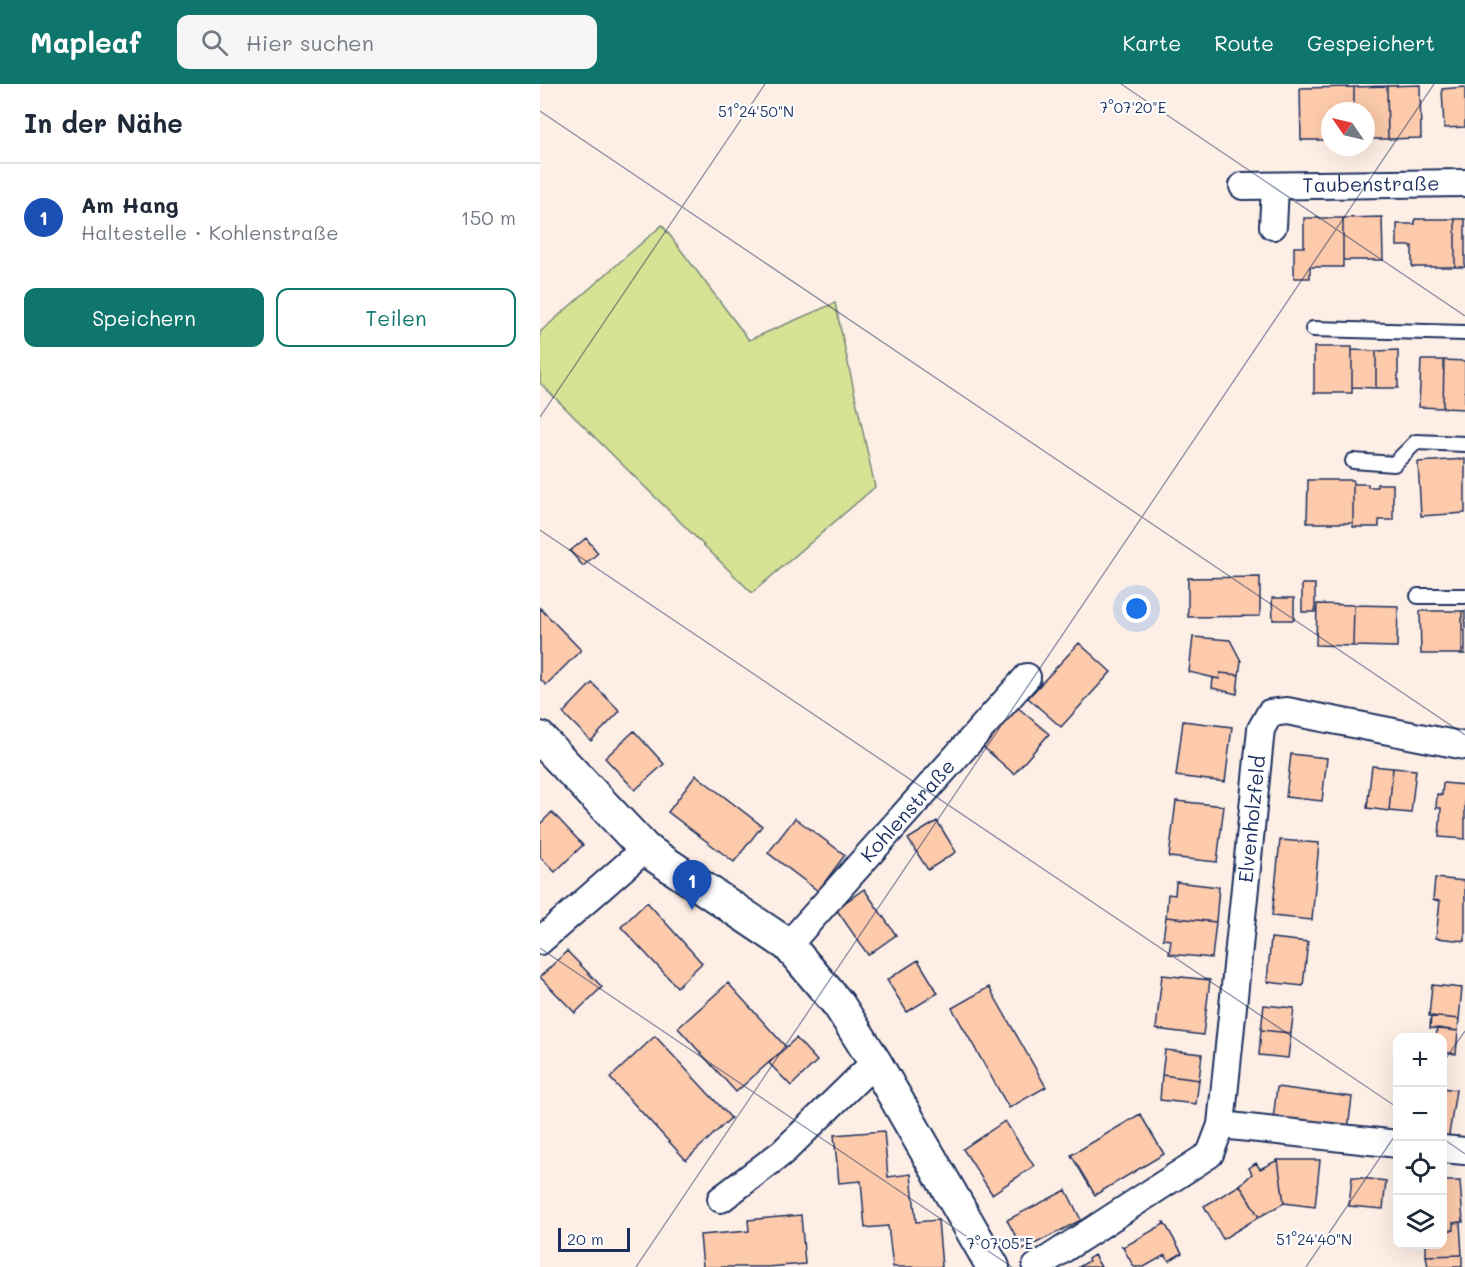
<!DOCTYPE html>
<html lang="de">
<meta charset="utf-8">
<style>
:root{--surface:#fff;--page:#f6f6f7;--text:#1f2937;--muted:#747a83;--line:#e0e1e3;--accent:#0f766e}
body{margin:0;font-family:Mali,sans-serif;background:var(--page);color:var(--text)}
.controls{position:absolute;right:18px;bottom:18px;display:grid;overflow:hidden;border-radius:12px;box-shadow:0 6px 24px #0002}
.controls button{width:54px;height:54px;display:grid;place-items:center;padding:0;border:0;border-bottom:2px solid var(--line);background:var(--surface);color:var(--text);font:30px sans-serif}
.compass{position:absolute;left:781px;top:18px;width:54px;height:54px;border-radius:50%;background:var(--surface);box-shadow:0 6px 24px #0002;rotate:304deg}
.scale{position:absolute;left:18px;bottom:15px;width:72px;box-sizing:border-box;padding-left:6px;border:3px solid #1b2f5e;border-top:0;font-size:16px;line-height:21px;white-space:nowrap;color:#1b2f5e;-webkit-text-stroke:4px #fff;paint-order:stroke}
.you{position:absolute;left:597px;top:525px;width:21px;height:21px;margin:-15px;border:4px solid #fff;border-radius:50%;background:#1a73e8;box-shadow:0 0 0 9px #1a73e833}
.badge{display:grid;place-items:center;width:39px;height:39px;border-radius:50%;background:var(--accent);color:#fff;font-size:20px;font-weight:700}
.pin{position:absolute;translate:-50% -50px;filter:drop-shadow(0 2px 3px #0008)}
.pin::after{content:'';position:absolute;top:32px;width:21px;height:18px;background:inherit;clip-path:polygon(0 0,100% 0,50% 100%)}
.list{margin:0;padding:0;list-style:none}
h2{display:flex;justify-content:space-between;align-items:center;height:78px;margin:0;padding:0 24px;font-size:26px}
h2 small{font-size:20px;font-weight:400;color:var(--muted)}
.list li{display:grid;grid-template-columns:39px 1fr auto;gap:18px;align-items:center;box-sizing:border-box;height:108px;padding:0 24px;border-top:2px solid var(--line)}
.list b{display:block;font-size:22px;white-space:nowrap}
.list p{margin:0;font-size:20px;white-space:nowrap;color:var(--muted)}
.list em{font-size:20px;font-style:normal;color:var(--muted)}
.actions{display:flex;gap:12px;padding:18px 24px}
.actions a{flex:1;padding:14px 0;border:2px solid var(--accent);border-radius:12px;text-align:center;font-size:21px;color:var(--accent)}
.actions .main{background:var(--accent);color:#fff}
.icon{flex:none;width:33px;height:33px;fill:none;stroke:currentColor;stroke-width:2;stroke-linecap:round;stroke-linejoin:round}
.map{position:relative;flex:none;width:925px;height:1183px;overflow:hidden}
header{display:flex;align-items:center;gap:36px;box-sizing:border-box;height:84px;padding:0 30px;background:var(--accent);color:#fff}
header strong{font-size:28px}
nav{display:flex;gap:33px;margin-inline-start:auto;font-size:21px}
.search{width:420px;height:54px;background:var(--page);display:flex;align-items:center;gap:15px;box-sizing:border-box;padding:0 21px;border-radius:12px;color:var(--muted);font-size:22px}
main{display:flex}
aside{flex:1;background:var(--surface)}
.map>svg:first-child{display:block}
</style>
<header>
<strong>Mapleaf</strong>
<div class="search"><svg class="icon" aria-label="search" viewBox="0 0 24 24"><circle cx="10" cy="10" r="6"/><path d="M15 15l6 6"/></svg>Hier suchen</div>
<nav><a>Karte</a><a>Route</a><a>Gespeichert</a></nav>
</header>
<main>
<aside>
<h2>In der Nähe<small></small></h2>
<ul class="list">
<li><span class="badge" style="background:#1a4fb4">1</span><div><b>Am Hang</b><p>Haltestelle · Kohlenstraße</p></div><em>150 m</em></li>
</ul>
<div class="actions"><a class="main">Speichern</a><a>Teilen</a></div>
</aside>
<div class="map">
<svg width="925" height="1183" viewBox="0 0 925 1183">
<rect width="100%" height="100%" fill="#feefe6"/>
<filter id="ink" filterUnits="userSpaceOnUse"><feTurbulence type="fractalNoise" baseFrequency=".0167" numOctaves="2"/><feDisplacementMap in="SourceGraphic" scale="12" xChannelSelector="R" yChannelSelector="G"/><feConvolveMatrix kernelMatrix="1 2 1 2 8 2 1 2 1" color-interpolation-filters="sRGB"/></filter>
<g filter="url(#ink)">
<path fill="#d7e295" stroke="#79887a" stroke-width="1.5" d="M 122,141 L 209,256 L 295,219 L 335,403 L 212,509 L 0,299 L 0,248 Z"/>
<path fill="#fdcaac" stroke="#1b2f5e" stroke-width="1.5" d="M 880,1 L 881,54 L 848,55 L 847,2 Z
M 847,2 L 848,55 L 826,55 L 826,27 L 814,27 L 814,3 Z
M 814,3 L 814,27 L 790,27 L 790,56 L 761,56 L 760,4 Z
M 925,3 L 925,43 L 904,44 L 902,5 Z
M 842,133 L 843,176 L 803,176 L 803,134 Z
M 764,134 L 803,134 L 803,183 L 770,183 L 770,194 L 754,194 L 754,163 L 764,163 Z
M 875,135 L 915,135 L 915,183 L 872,183 L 872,162 L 857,162 L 857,140 L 875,140 Z
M 915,135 L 925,135 L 925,183 L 915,183 Z
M 774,263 L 812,263 L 812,309 L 774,309 Z
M 812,266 L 836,267 L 836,304 L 812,303 Z
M 858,266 L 858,304 L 836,304 L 836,267 Z
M 881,276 L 904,276 L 903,324 L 879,323 Z
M 904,276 L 925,277 L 925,325 L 903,324 Z
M 925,375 L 925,429 L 881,432 L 878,378 Z
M 768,396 L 813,396 L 813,439 L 767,439 Z
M 813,400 L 828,400 L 828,403 L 837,403 L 837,400 L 853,400 L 853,436 L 839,436 L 839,443 L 813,443 Z
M 46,454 L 58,469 L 43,482 L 30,467 Z
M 720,493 L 720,532 L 648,533 L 648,494 Z
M 762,500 L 775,500 L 775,528 L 762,528 Z
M 732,514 L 754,514 L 754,536 L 733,536 Z
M 777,520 L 814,521 L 813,562 L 776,561 Z
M 814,521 L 858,522 L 857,563 L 813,562 Z
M 0,524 L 41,566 L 6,601 L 0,595 Z
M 880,527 L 922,527 L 922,570 L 881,570 Z
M 922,527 L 925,527 L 925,570 L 922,570 Z
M 653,553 L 690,556 L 701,577 L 699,591 L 680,589 L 679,595 L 649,588 Z
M 539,559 L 571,588 L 521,643 L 488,614 Z
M 680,589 L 699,591 L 697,610 L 672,604 L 673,594 L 679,595 Z
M 52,599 L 80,627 L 51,657 L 23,629 Z
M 476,622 L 509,650 L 474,690 L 441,661 Z
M 643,637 L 692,643 L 685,698 L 636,692 Z
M 94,647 L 124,680 L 95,706 L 65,674 Z
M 751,670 L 787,674 L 782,717 L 746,713 Z
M 832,682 L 853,684 L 849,727 L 827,724 Z
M 853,684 L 876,686 L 871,729 L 849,727 Z
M 156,691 L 222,742 L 194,778 L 128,728 Z
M 903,699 L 925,701 L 925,755 L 899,753 L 901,724 L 896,724 L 897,710 L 902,711 Z
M 636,717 L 684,722 L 677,778 L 629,773 Z
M 12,728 L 43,761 L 15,788 L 0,773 L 0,740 Z
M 255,734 L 305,771 L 278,807 L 228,769 Z
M 397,737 L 416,768 L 388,786 L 368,755 Z
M 740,756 L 779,759 L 772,836 L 732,832 Z
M 895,794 L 925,797 L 925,857 L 896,854 L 900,817 L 893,816 Z
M 636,798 L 679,803 L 676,838 L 626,833 L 628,810 L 635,811 Z
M 324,805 L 356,851 L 328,871 L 296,825 Z
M 107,818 L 162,879 L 137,903 L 81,843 Z
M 626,833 L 676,838 L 672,874 L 629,870 L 631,856 L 623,855 Z
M 731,854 L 768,858 L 763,902 L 727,898 Z
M 27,867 L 62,903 L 35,929 L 0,893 Z
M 378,876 L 398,909 L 367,928 L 347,896 Z
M 622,891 L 670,896 L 663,951 L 616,945 Z
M 188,899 L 246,963 L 196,1008 L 138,944 Z
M 892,901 L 922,904 L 919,935 L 889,932 Z
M 449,903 L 506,1003 L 469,1024 L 412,924 Z
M 724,921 L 754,924 L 751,949 L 721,946 Z
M 891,932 L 919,935 L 918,947 L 890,944 Z
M 897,944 L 918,947 L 916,970 L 902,968 L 902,954 L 896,954 Z
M 721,946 L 751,949 L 748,974 L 719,971 Z
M 115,952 L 191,1034 L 146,1076 L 70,994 Z
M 256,954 L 277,977 L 251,1002 L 229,979 Z
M 625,966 L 662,970 L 659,996 L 622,991 Z
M 622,991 L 659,996 L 656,1020 L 620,1016 Z
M 737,1003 L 812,1013 L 808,1045 L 733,1035 Z
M 902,1004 L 916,1006 L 908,1057 L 902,1056 Z
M 600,1030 L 624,1070 L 555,1111 L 531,1071 Z
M 465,1037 L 494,1082 L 452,1110 L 423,1065 Z
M 344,1047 L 348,1093 L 371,1090 L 376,1138 L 398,1136 L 402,1183 L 353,1183 L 348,1142 L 325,1144 L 321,1097 L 299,1099 L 294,1051 Z
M 738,1076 L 744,1119 L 719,1133 L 700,1101 L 712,1090 L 709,1084 L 716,1079 L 720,1085 Z
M 738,1076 L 780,1076 L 775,1123 L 744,1119 Z
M 812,1093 L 846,1097 L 843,1125 L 809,1122 Z
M 902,1097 L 920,1097 L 923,1138 L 913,1139 L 914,1146 L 902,1147 Z
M 700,1101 L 719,1133 L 683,1155 L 664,1122 Z
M 526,1106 L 541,1136 L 483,1166 L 467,1136 Z
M 261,1131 L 265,1180 L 227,1183 L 163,1183 L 160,1151 L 209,1147 L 208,1136 Z
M 623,1138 L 624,1138 L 642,1169 L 629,1177 L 625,1171 L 604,1183 L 594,1183 L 582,1162 L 584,1163 L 624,1140 Z
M 920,1138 L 922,1171 L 886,1172 L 886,1160 L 902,1160 L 902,1147 L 914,1146 L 913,1139 Z
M 554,1171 L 561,1183 L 539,1183 L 549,1177 L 548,1175 Z
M 922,1171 L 922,1183 L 888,1183 L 886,1172 Z"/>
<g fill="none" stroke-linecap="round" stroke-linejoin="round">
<g stroke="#1b2f5e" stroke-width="18">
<path id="service" d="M 773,245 L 925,249
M 813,377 L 854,380 L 876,358 L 925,360
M 878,512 L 925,512"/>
</g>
<g stroke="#1b2f5e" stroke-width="30">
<g id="minor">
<path id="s1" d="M 703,102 L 925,99"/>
<path d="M 733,142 L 735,103"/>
<path d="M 0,857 L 105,765"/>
<path id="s2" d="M 248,861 L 487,593"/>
<path d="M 681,1041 L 858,1060"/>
<path d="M 902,1065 L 925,1067"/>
<path d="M 181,1115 L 243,1068 L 335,978"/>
<path id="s3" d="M 496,1183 L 670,1070 L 681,1041 L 721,645 L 730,629 L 747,627 L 925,662"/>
</g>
</g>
<g stroke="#1b2f5e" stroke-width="36">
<path id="tertiary" d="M 0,654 L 105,765 L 248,861 L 299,921 L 335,978 L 453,1183"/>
</g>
<use href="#service" stroke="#fff" stroke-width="14"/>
<use href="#minor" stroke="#fff" stroke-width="26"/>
<use href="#tertiary" stroke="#fff" stroke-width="32"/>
</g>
</g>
<path fill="none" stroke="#1b2f5e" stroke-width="1.5" stroke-opacity="0.45" d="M 581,0 L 925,232M 0,27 L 925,651M 0,333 L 225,0M 0,446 L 858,1024M 0,864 L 472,1183M 902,980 L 925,947M 902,1054 L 925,1070M 96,1183 L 894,0M 766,1183 L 858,1047"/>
<g text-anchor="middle" stroke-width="4.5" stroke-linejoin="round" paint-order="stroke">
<g font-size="20" fill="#1b2f5e" stroke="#fff">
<text dy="7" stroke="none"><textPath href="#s1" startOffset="128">Taubenstraße</textPath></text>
<text dy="7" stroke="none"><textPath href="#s2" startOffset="180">Kohlenstraße</textPath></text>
<text dy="7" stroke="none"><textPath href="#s3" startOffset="546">Elvenholzfeld</textPath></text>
</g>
</g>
<g font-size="15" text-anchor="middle" fill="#1b2f5e" stroke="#fff" stroke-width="4.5" stroke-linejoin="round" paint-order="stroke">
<text x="593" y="29">7°07'20"E</text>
<text x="216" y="33">51°24'50"N</text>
<text x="774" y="1161">51°24'40"N</text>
<text x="460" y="1165">7°07'05"E</text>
</g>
</svg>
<div class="controls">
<button>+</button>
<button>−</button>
<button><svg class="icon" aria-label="locate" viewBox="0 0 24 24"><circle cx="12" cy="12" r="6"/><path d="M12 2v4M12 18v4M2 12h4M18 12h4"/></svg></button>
<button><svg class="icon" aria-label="layers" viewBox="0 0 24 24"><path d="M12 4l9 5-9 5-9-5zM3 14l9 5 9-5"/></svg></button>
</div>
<svg class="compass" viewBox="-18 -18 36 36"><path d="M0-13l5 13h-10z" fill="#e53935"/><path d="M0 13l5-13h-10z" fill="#747a83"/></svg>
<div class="scale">20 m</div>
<div class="you"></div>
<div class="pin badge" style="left:152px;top:826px;background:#1a4fb4">1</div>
</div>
</main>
